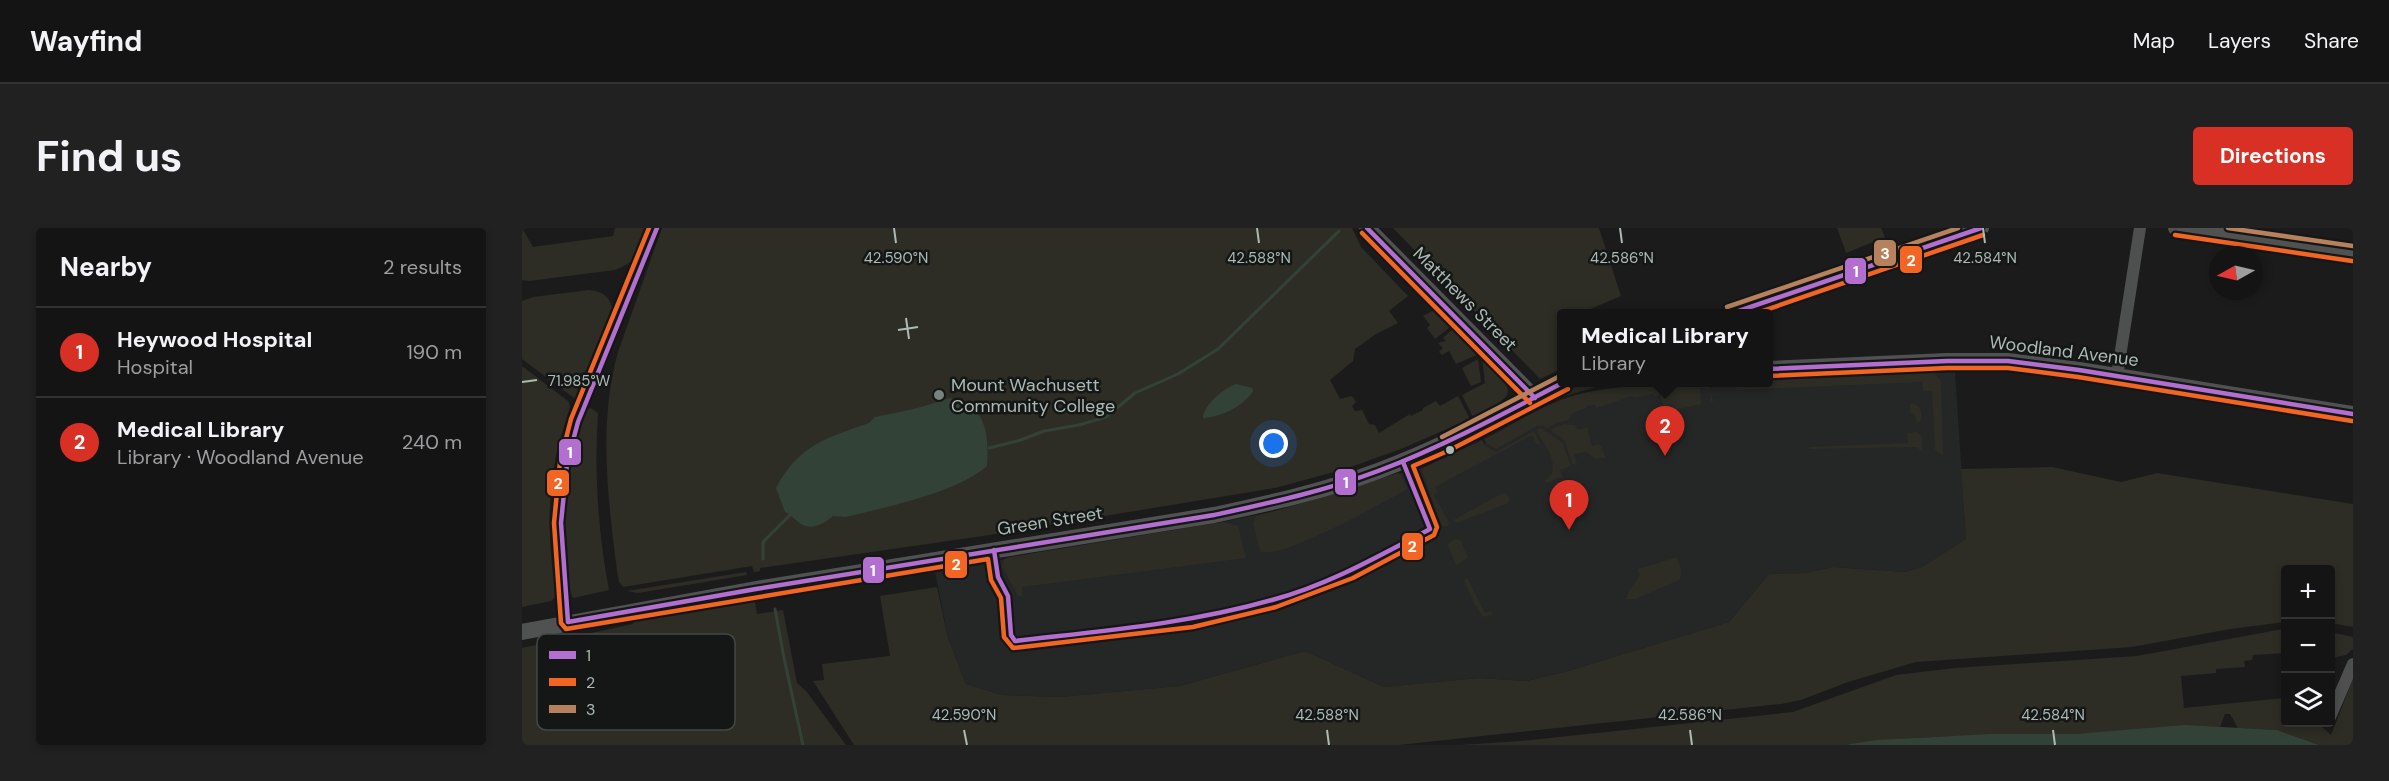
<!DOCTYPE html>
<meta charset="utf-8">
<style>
:root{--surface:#141414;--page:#212122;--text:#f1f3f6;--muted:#9d9ea0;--line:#333334;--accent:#d93025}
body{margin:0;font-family:"DM Sans",sans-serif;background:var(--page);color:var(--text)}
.controls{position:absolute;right:18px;bottom:18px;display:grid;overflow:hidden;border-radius:6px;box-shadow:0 3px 9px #0003}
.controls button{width:54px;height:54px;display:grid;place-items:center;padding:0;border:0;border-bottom:2px solid var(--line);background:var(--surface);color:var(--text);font:30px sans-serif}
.compass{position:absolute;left:1687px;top:18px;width:54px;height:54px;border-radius:50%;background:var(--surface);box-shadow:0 3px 9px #0003;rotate:262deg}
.you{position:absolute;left:752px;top:216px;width:21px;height:21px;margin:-15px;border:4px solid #fff;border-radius:50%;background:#1a73e8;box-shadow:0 0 0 9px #1a73e833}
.badge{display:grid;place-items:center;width:39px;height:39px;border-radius:50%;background:var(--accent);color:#fff;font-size:20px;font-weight:700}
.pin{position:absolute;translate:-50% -50px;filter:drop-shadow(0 2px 3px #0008)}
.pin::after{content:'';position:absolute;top:32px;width:21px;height:18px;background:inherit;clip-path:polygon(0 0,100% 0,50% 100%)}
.popup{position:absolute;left:1035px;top:81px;width:216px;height:78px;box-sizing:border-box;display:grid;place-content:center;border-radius:6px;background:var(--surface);filter:drop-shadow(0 2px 4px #0005);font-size:20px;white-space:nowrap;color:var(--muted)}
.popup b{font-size:22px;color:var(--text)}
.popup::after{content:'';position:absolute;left:50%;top:100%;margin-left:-12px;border:12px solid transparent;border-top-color:var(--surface)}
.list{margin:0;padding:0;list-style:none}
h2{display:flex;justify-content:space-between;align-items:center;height:78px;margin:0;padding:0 24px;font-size:26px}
h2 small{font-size:20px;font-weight:400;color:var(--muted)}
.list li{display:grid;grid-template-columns:39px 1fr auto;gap:18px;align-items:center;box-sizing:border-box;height:90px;padding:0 24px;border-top:2px solid var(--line)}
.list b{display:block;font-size:22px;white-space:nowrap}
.list p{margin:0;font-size:20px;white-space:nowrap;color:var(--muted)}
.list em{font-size:20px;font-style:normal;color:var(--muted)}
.icon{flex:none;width:33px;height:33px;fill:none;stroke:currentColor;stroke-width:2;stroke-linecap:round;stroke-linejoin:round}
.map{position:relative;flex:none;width:1831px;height:517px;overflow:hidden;border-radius:6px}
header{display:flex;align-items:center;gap:36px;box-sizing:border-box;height:84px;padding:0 30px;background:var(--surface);border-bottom:2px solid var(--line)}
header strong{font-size:28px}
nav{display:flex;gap:33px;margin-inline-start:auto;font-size:21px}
.intro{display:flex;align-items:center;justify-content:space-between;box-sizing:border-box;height:144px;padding:0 36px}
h1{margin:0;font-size:42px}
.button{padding:15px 27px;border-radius:6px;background:var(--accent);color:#fff;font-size:21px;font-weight:700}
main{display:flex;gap:36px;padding:0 36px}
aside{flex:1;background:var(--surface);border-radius:6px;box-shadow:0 3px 9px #0003}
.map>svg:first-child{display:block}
</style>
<header>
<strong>Wayfind</strong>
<nav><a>Map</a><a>Layers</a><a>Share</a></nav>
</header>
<div class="intro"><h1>Find us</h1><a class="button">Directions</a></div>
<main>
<aside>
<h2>Nearby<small>2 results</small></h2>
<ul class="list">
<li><span class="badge">1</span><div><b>Heywood Hospital</b><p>Hospital</p></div><em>190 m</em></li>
<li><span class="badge">2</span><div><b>Medical Library</b><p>Library · Woodland Avenue</p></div><em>240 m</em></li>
</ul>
</aside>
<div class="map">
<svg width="1831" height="517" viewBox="0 0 1831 517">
<rect width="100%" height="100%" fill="#1b1b1b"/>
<path fill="#252626" d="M 1433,144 L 1444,311 L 1400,339 L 1383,344 L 1311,339 L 1284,345 L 1247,346 L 1207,394 L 1046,443 L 1005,453 L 957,450 L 862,459 L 783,423 L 658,458 L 538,469 L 480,467 L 444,456 L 426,410 L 413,343 L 701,294 L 759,282 L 862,249 L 901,240 L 964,215 L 1067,166 L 1173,154 L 1246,154 L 1247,150 Z"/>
<path fill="#2d2d26" d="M 0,0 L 11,19 L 91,8 L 93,0 L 126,0 C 119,23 116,33 93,42 L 7,53 L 0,52 Z
M 140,0 L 830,0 L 839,19 L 886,68 L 867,83 L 876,95 L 854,106 L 833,121 L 831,133 L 808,152 L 818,171 L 830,168 L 834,174 L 830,178 L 833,183 L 840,182 L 847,196 L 853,197 L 857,205 L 888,186 L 889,188 L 901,182 L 901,180 L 914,173 L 918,178 L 936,168 L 948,191 L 879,221 L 823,241 L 753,260 L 461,308 L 238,340 L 238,343 L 232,344 L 230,338 L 101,359 L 97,354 L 95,343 C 86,270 76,196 96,124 Z
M 871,0 L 1077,0 L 1099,68 L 1059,85 L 1040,86 L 1039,141 L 1018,151 Z
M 1315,0 L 1359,0 L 1363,9 L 1324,25 Z
M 67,62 C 82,63 89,70 91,84 L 56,173 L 0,131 L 0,73 L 11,69 Z
M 912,82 L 928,99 L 913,111 L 905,100 L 908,97 L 901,88 Z
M 931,101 L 957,126 L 934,136 L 927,123 L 920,127 L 917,124 L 921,120 L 916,115 L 924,113 L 921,110 Z
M 960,129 C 996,165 996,166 951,189 L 940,167 L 963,155 Z
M 956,131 L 959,154 L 949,158 L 940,140 Z
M 0,138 L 46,173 L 48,178 C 44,195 37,211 34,228 C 24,274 27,322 34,368 L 29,373 L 0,379 Z
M 1411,143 L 1419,153 L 1421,226 L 1418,226 L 1413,222 L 1410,163 L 1401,163 L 1400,154 L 1216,162 L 1208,155 L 1246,154 L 1247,149 Z
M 1061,154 L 1107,154 L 1107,155 L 1080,157 L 1036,170 Z
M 1156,154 L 1186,155 L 1191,174 L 1189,174 L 1188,163 L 1183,160 L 1178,160 L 1179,176 L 1143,184 L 1138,167 L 1132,169 L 1131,166 L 1111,170 L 1110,168 L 1074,180 L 1073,177 L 1064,178 L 1064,180 L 1051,185 L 1046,192 L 1034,195 L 1026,200 L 1021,198 L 1015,198 L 974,221 L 964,215 L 962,211 C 992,196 1022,176 1054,167 C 1087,158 1122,158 1156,154 Z
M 1392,175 C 1398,179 1402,186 1398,193 L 1395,194 L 1392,185 L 1388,185 L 1388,176 Z
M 69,180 L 76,185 C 72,244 76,304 87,362 L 51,370 C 46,360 45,349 44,338 C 38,289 45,239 59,192 L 63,182 Z
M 1041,196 L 1052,197 L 1056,202 L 1065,199 L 1070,218 L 1076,216 L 1079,218 L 1084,230 L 1072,230 L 1064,224 L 1052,226 L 1055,236 L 1051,237 L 1042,212 L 1028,202 Z
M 1019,200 L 1041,215 L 1049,238 L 1038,242 L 1042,252 L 1039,249 L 1025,255 L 1022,253 C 1043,241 1022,217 1014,202 Z
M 1012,203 L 1018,215 L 1015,217 L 1010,207 L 913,259 L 916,264 L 912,267 L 927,294 L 926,298 L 920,298 L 899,241 L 960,212 L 963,218 L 974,224 Z
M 1395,204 L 1400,208 L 1400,224 L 1395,219 L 1288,221 L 1287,219 L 1386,215 L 1385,205 Z
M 1530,239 L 1599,254 L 1635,245 L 1831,276 L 1831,399 L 1809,395 L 1808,341 L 1764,341 L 1763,394 L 1708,401 L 1610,419 L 1394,434 L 1326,454 L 1279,472 L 1259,476 L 877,517 L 332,517 L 291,453 L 302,452 L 300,436 L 368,428 L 358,368 L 415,359 L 426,410 L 444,456 L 480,467 L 538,469 L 658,458 L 783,423 L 862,459 L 957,450 L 1005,453 L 1046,443 L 1207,394 L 1247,346 L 1284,345 L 1311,339 L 1383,344 L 1400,339 L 1444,311 L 1439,241 Z
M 876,245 L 879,247 L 886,261 C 863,273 757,334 738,323 L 731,295 L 734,288 L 789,273 Z
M 983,264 L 988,271 L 986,275 L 935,295 L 931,292 Z
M 701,294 L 716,298 L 724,330 L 500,359 L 500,368 L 496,368 L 480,338 L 482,331 L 488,329 Z
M 934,311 L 939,313 L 946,330 L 934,337 L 925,316 Z
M 1155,329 C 1157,337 1162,344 1157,352 L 1114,371 L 1104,371 L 1107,363 L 1118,347 L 1116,341 Z
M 224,344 L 225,347 L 116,365 L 105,363 Z
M 945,349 L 963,385 L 969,383 L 971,387 L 961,389 L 951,374 L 942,353 Z
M 233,373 L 235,386 L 261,382 L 275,455 L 284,463 L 324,517 L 0,517 L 0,420 L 111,396 L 110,392 Z
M 1761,401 L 1763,401 L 1763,425 L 1731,427 L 1730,432 L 1722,433 L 1723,439 L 1694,441 L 1694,445 L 1659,448 L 1662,480 L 1763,470 L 1764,494 L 1796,495 L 1809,507 L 1831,451 L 1831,517 L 1797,517 L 1755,502 L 1716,500 L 1708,486 L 1703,486 L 1698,499 C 1648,497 1600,504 1551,506 C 1474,508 1398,506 1322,517 L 938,517 L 999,513 L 1271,484 L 1374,447 L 1433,440 L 1615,428 Z
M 1808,404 L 1831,409 L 1831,421 L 1824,427 L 1809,430 Z"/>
<path fill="#334237" d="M 714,156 L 730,160 L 731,163 C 721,179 699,189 681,190 C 682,176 701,161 714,156 Z
M 427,170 C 465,176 467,207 465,238 C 434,265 364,279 324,289 L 311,288 C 301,297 286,304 275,293 C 270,289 269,286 263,284 L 254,260 C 277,217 304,210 347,195 L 353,189 C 379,184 403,179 427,170 Z
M 1663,497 L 1755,502 L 1797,517 L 1322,517 L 1355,512 L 1469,506 L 1553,506 Z"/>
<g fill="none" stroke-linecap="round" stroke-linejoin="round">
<path stroke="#334237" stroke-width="3" d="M 467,220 L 499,212 L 522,203 L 557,197 L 584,189 L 613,165 L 656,146 L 696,121 L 817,3
M 241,331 L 241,314 L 269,286
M 253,381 L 262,430 L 281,517"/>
<path stroke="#4d504f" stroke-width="12" d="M 1595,148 L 1618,0
M 1808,489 L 1831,436"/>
<path stroke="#505251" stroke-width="16" d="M 845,0 L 1013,170
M 1654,0 L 1831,26
M 1207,86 L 1459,0
M 1246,141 L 1425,133 L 1486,133 L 1557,142 L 1831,186
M 0,404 L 234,361 L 692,287 C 748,275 803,263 856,243 C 921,219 981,186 1043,154"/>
<g stroke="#151716" stroke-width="9">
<path id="bus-1" d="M 135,0 L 56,194 L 45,235 L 39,295 L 46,394 L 234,361 L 692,287 C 747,275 803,263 856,243 C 920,219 981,186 1042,154
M 845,0 L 1013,170
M 1208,86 L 1459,0
M 1246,141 L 1425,133 L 1486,133 L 1557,142 L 1831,186
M 472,322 L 476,349 L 486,368 L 489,407 L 493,413 C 579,403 666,396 750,372 C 806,357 857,328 908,301 L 881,234"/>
</g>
<g stroke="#151716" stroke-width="9">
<path id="bus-2" d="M 127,0 L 49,191 L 38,234 L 32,295 L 39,395 L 44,401 L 466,331 L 469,352 L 479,370 L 482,409 L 491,420 L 671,399 L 754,379 L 831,350 L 912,307 L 915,299 L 891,238 L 926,223 L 1046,161
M 840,5 L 1008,175
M 1653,7 L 1830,33
M 1232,86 L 1461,7
M 1246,148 L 1425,140 L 1486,140 L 1556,149 L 1830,193"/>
</g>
<g stroke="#151716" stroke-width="9">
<path id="bus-3" d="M 1706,0 L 1831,18
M 1205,79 L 1436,0
M 920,209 L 1040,147"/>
</g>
<use href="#bus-1" stroke="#b36fd0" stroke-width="4.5"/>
<use href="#bus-2" stroke="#f26522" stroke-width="4.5"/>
<use href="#bus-3" stroke="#b6815c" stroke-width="4.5"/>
</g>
<path fill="none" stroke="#adbab4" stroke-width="2" d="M 372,0 L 374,15M 735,0 L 737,15M 1098,0 L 1100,15M 1461,0 L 1463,15M 384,90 L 387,111M 376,102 L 396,99M 0,154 L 15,152M 442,502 L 445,517M 805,502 L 807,517M 1168,502 L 1170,517M 1531,502 L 1533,517"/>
<circle fill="#7a827e" stroke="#151716" stroke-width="2" cx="417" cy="167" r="6"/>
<circle fill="#adbab4" stroke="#151716" stroke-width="2" cx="928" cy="222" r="5"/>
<g text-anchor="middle" stroke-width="5" stroke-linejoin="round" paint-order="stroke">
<g font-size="18" fill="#adbab4" stroke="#151716">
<text transform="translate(943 71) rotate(45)" y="6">Matthews Street</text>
<text transform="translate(1542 123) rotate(7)" y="6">Woodland Avenue</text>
<text transform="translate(528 293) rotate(-9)" y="6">Green Street</text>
</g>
<g font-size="18" fill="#adbab4" stroke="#151716" text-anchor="start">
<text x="429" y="163">Mount Wachusett<tspan x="429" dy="21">Community College</tspan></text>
</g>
</g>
<rect x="15" y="406" width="198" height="96" rx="9" fill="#151716" stroke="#434845" stroke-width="1.5"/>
<rect x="27" y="423" width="27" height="8" fill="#b36fd0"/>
<rect x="27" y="450" width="27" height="8" fill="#f26522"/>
<rect x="27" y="477" width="27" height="8" fill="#b6815c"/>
<g font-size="16" fill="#adbab4">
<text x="64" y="433">1</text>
<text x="64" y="460">2</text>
<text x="64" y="487">3</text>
</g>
<g font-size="15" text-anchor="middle" fill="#adbab4" stroke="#151716" stroke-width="5" stroke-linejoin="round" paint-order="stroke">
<text x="374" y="35">42.590°N</text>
<text x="737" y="35">42.588°N</text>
<text x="1100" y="35">42.586°N</text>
<text x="1463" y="35">42.584°N</text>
<text x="57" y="158">71.985°W</text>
<text x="442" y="492">42.590°N</text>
<text x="805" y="492">42.588°N</text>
<text x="1168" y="492">42.586°N</text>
<text x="1531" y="492">42.584°N</text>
</g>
<g stroke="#151716" stroke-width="2">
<rect x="1351" y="11" width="24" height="28" rx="6" fill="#b6815c"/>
<rect x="1377" y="17" width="24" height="29" rx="6" fill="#f26522"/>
<rect x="1322" y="29" width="23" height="28" rx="6" fill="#b36fd0"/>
<rect x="36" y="210" width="24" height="28" rx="6" fill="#b36fd0"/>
<rect x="812" y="240" width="23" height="28" rx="6" fill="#b36fd0"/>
<rect x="24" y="241" width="24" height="28" rx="6" fill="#f26522"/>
<rect x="879" y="304" width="23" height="29" rx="6" fill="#f26522"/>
<rect x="422" y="322" width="24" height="29" rx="6" fill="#f26522"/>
<rect x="340" y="328" width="23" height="28" rx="6" fill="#b36fd0"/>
</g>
<g font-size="16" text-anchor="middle" font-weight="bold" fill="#fff">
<text x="1363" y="31">3</text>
<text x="1389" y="38">2</text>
<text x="1334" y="49">1</text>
<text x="48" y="230">1</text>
<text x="824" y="260">1</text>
<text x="36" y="261">2</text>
<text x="890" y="324">2</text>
<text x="434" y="342">2</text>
<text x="351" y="348">1</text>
</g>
</svg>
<div class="controls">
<button>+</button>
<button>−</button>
<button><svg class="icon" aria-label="layers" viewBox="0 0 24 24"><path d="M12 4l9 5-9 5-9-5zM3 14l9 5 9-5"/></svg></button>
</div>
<svg class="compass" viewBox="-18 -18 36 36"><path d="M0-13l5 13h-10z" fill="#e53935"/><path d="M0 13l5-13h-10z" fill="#9d9ea0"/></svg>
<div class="you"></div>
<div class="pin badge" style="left:1047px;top:302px">1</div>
<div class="pin badge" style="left:1143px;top:228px">2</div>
<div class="popup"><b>Medical Library</b>Library</div>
</div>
</main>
